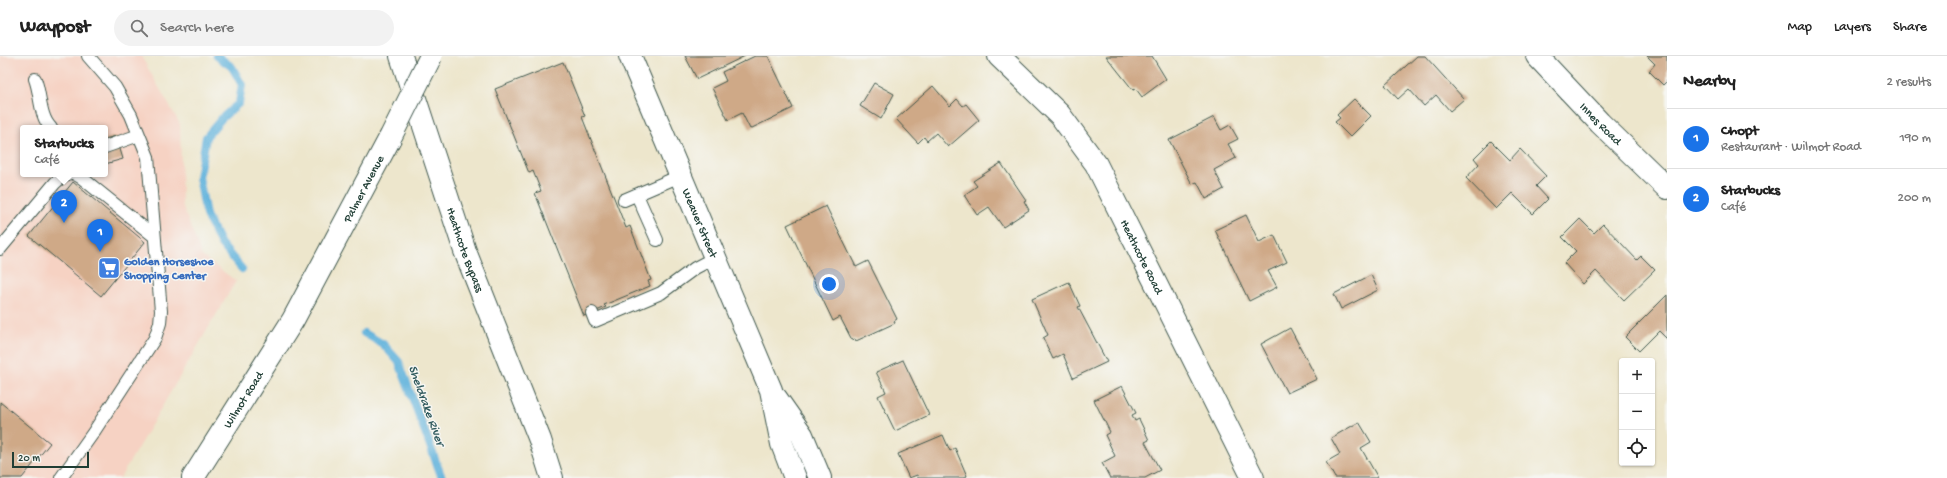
<!DOCTYPE html>
<meta charset="utf-8">
<style>
:root{--surface:#fff;--page:#f2f2f2;--text:#222;--muted:#767676;--line:#e0e0e0;--accent:#1a73e8}
body{margin:0;font-family:"Gochi Hand",sans-serif;background:var(--page);color:var(--text)}
.controls{position:absolute;right:12px;bottom:12px;display:grid;overflow:hidden;border-radius:4px;box-shadow:0 1px 3px #0004}
.controls button{width:36px;height:36px;display:grid;place-items:center;padding:0;border:0;border-bottom:1px solid var(--line);background:var(--surface);color:var(--text);font:20px sans-serif}
.scale{position:absolute;left:12px;bottom:10px;width:77px;box-sizing:border-box;padding-left:4px;border:2px solid #1f3d34;border-top:0;font-size:11px;line-height:14px;white-space:nowrap;color:#1f3d34;-webkit-text-stroke:3px #f6f6f2;paint-order:stroke}
.you{position:absolute;left:829px;top:228px;width:14px;height:14px;margin:-10px;border:3px solid #fff;border-radius:50%;background:#1a73e8;box-shadow:0 0 0 6px #1a73e833}
.badge{display:grid;place-items:center;width:26px;height:26px;border-radius:50%;background:var(--accent);color:#fff;font-size:13px;font-weight:700}
.pin{position:absolute;translate:-50% -33px;filter:drop-shadow(0 1px 2px #0008)}
.pin::after{content:'';position:absolute;top:21px;width:14px;height:12px;background:inherit;clip-path:polygon(0 0,100% 0,50% 100%)}
.popup{position:absolute;left:20px;top:69px;width:88px;height:52px;box-sizing:border-box;display:grid;place-content:center;border-radius:4px;background:var(--surface);filter:drop-shadow(0 1px 3px #0005);font-size:13px;white-space:nowrap;color:var(--muted)}
.popup b{font-size:15px;color:var(--text)}
.popup::after{content:'';position:absolute;left:50%;top:100%;margin-left:-8px;border:8px solid transparent;border-top-color:var(--surface)}
.list{margin:0;padding:0;list-style:none}
h2{display:flex;justify-content:space-between;align-items:center;height:52px;margin:0;padding:0 16px;font-size:17px}
h2 small{font-size:13px;font-weight:400;color:var(--muted)}
.list li{display:grid;grid-template-columns:26px 1fr auto;gap:12px;align-items:center;box-sizing:border-box;height:60px;padding:0 16px;border-top:1px solid var(--line)}
.list b{display:block;font-size:15px;white-space:nowrap}
.list p{margin:0;font-size:13px;white-space:nowrap;color:var(--muted)}
.list em{font-size:13px;font-style:normal;color:var(--muted)}
.icon{flex:none;width:22px;height:22px;fill:none;stroke:currentColor;stroke-width:2;stroke-linecap:round;stroke-linejoin:round}
.map{position:relative;flex:none;width:1667px;height:422px;overflow:hidden}
header{display:flex;align-items:center;gap:24px;box-sizing:border-box;height:56px;padding:0 20px;background:var(--surface);border-bottom:1px solid var(--line)}
header strong{font-size:19px}
nav{display:flex;gap:22px;margin-inline-start:auto;font-size:14px}
.search{width:280px;height:36px;background:var(--page);display:flex;align-items:center;gap:10px;box-sizing:border-box;padding:0 14px;border-radius:22px;color:var(--muted);font-size:15px}
main{display:flex}
aside{flex:1;background:var(--surface)}
.map>svg:first-child{display:block}
</style>
<header>
<strong>Waypost</strong>
<div class="search"><svg class="icon" aria-label="search" viewBox="0 0 24 24"><circle cx="10" cy="10" r="6"/><path d="M15 15l6 6"/></svg>Search here</div>
<nav><a>Map</a><a>Layers</a><a>Share</a></nav>
</header>
<main>
<div class="map">
<svg width="1667" height="422" viewBox="0 0 1667 422">
<rect width="100%" height="100%" fill="#f6f6f2"/>
<filter id="ink" filterUnits="userSpaceOnUse"><feTurbulence type="fractalNoise" baseFrequency=".025" numOctaves="2"/><feDisplacementMap in="SourceGraphic" scale="8" xChannelSelector="R" yChannelSelector="G"/><feConvolveMatrix kernelMatrix="1 2 1 2 8 2 1 2 1" color-interpolation-filters="sRGB"/></filter>
<filter id="wash" filterUnits="userSpaceOnUse"><feTurbulence type="fractalNoise" baseFrequency=".012" numOctaves="4" result="noise"/><feDisplacementMap in="SourceGraphic" scale="16" xChannelSelector="R" yChannelSelector="G"/><feGaussianBlur stdDeviation="0.9" result="paint"/><feColorMatrix in="noise" values="0 0 0 0 0 0 0 0 0 0 0 0 0 0 0 0 0 1.4 0 .05"/><feComposite in="paint" operator="in"/></filter>
<g filter="url(#wash)">
<rect width="100%" height="100%" fill="#ede6cc"/>
<path fill="#f6d2c3" fill-rule="evenodd" d="M 0,0 L 141,0 L 180,68 L 182,149 L 202,200 L 236,225 L 120,422 L 0,422 ZM 23,72 L 105,72 L 105,118 L 23,118 Z"/>
<g fill="none" stroke-linecap="round" stroke-linejoin="round">
<path stroke="#61b2dc" stroke-width="8" d="M 217,0 L 232,11 L 242,29 L 239,47 L 222,62 L 206,81 L 199,121 L 206,159 L 221,188 L 242,213
M 364,277 L 383,288 L 399,306 L 442,422"/>
</g>
<g id="blocks">
<path fill="#cfa987" d="M 685,0 L 745,0 L 697,23 Z
M 755,0 L 768,0 L 793,52 L 750,73 L 742,57 L 728,64 L 712,32 L 726,25 L 722,16 Z
M 1106,0 L 1152,0 L 1166,23 L 1142,41 L 1136,33 L 1133,34 Z
M 1417,0 L 1425,0 L 1464,43 L 1450,55 L 1436,39 L 1424,50 L 1409,33 L 1398,43 L 1385,29 Z
M 1647,0 L 1667,0 L 1667,25 L 1663,29 L 1649,15 L 1655,8 Z
M 563,6 L 585,60 L 582,61 L 626,172 L 630,170 L 651,224 L 648,225 L 650,230 L 604,249 L 606,251 L 584,260 L 535,137 L 541,135 L 533,115 L 529,117 L 495,33 Z
M 874,27 L 894,38 L 881,63 L 860,50 Z
M 933,30 L 950,50 L 957,43 L 963,50 L 966,48 L 979,64 L 948,91 L 936,77 L 927,85 L 924,81 L 918,87 L 896,63 Z
M 1354,43 L 1371,60 L 1350,81 L 1335,66 L 1340,62 L 1337,59 Z
M 1214,61 L 1221,74 L 1230,69 L 1238,83 L 1228,88 L 1236,102 L 1214,114 L 1224,133 L 1206,143 L 1197,126 L 1192,128 L 1169,84 Z
M 116,80 L 123,103 L 105,108 L 105,83 Z
M 1491,85 L 1510,104 L 1520,93 L 1546,120 L 1536,130 L 1548,143 L 1533,158 L 1512,137 L 1496,153 L 1466,122 L 1479,108 L 1474,102 Z
M 1001,107 L 1026,144 L 1024,145 L 1029,154 L 1003,171 L 989,151 L 977,159 L 964,139 L 977,130 L 973,125 Z
M 73,126 L 145,186 L 101,240 L 29,180 Z
M 826,150 L 856,211 L 868,205 L 897,263 L 894,265 L 895,267 L 856,285 L 855,283 L 852,284 L 840,261 L 833,265 L 787,169 Z
M 1246,159 L 1259,186 L 1274,179 L 1287,206 L 1268,215 L 1277,231 L 1249,245 L 1215,174 Z
M 1580,163 L 1594,177 L 1603,168 L 1637,204 L 1641,200 L 1655,214 L 1624,244 L 1596,215 L 1583,228 L 1564,207 L 1576,195 L 1562,181 Z
M 1371,219 L 1378,234 L 1341,253 L 1334,238 Z
M 1069,226 L 1080,250 L 1078,251 L 1107,306 L 1073,322 L 1063,298 L 1053,303 L 1043,282 L 1048,279 L 1032,243 Z
M 1667,239 L 1667,283 L 1659,275 L 1639,295 L 1625,281 Z
M 1290,272 L 1317,323 L 1287,337 L 1261,288 Z
M 903,304 L 929,359 L 895,375 L 878,340 L 886,336 L 876,316 Z
M 1122,330 L 1136,357 L 1132,359 L 1135,365 L 1139,363 L 1149,384 L 1145,386 L 1160,414 L 1145,422 L 1110,422 L 1102,407 L 1115,400 L 1105,379 L 1110,376 L 1094,344 Z
M 0,346 L 50,387 L 22,422 L 0,422 Z
M 1359,366 L 1371,386 L 1361,392 L 1378,422 L 1335,422 L 1326,406 L 1340,398 L 1331,382 Z
M 943,379 L 950,395 L 955,392 L 967,420 L 963,422 L 918,422 L 917,419 L 909,422 L 898,398 Z"/>
</g>
</g>
<g filter="url(#ink)">
<use href="#blocks" fill-opacity="0" stroke="#3e564b" stroke-width="1"/>
<g fill="none" stroke-linecap="round" stroke-linejoin="round">
<g stroke="#3e564b" stroke-width="14">
<path id="lane" d="M 35,23 C 41,38 39,60 51,72
M 105,91 L 139,79
M 75,118 L 82,122 L 154,180
M 637,139 L 657,184
M 624,144 L 680,120
M 0,193 L 55,127 L 64,119 L 68,118
M 592,257 L 595,265 L 661,237 L 695,212 L 716,201
M 61,422 L 93,377 L 155,282 L 160,267 L 161,255 L 148,101 L 131,59 L 115,31 L 88,0"/>
</g>
<g stroke="#3e564b" stroke-width="24">
<g id="street">
<path id="s1" d="M 1537,0 L 1600,67 L 1667,132"/>
</g>
</g>
<g stroke="#3e564b" stroke-width="24">
<g id="secondary">
<path id="s2" d="M 401,0 L 465,195 L 540,384 L 552,422"/>
<path id="s3" d="M 630,0 L 771,334 L 782,388 L 795,422"/>
<path id="s4" d="M 999,0 L 1060,59 L 1096,108 L 1253,422"/>
<path d="M 776,342 L 802,379 L 820,422"/>
<path id="s5" d="M 193,422 L 293,264 L 390,82"/>
</g>
</g>
<use href="#lane" stroke="#fff" stroke-width="12"/>
<use href="#street" stroke="#fff" stroke-width="22"/>
<use href="#secondary" stroke="#fff" stroke-width="22"/>
<g stroke="#3e564b" stroke-width="24" stroke-linecap="butt">
<path id="secondary-bridge" d="M 390,82 L 431,0"/>
</g>
<use href="#secondary-bridge" stroke="#fff" stroke-width="22"/>
</g>
</g>
<defs>
<g id="supermarket-square" transform="scale(1.15)"><rect x="-9" y="-9" width="18" height="18" rx="4" fill="#3f7fe0" stroke="#f6f6f2"/><path d="M-6-5.5h2.5l.6 2H6L4.5 2H-2.5L-4.4-4H-6ZM-1.5 3.2a1.3 1.3 0 1 0 .1 0ZM3 3.2a1.3 1.3 0 1 0 .1 0Z" fill="#fff"/></g>
</defs>
<g fill-rule="evenodd">
<use href="#supermarket-square" x="109" y="212"/>
</g>
<g text-anchor="middle" stroke-width="3" stroke-linejoin="round" paint-order="stroke">
<g font-size="12" fill="#1f3d34" stroke="#f6f6f2">
<text dy="4" stroke="none"><textPath href="#s1" startOffset="93">Innes Road</textPath></text>
<text dy="4" stroke="none"><textPath href="#s5" startOffset="336">Palmer Avenue</textPath></text>
<text dy="4" stroke="none"><textPath href="#s3" startOffset="181">Weaver Street</textPath></text>
<text dy="4" stroke="none"><textPath href="#s2" startOffset="204">Heathcote Bypass</textPath></text>
<text dy="4" stroke="none"><textPath href="#s4" startOffset="249">Heathcote Road</textPath></text>
<text dy="4" stroke="none"><textPath href="#s5" startOffset="93">Wilmot Road</textPath></text>
</g>
<g font-size="12" font-weight="bold" fill="#366cbe" stroke="#f6f6f2" text-anchor="start">
<text x="124" y="209">Golden Horseshoe<tspan x="124" dy="14">Shopping Center</tspan></text>
</g>
<g font-size="13" font-style="italic" fill="#305a5e" stroke="#f6f6f2">
<text transform="translate(428 349) rotate(70)" y="5">Sheldrake River</text>
</g>
</g>
</svg>
<div class="controls">
<button>+</button>
<button>−</button>
<button><svg class="icon" aria-label="locate" viewBox="0 0 24 24"><circle cx="12" cy="12" r="6"/><path d="M12 2v4M12 18v4M2 12h4M18 12h4"/></svg></button>
</div>
<div class="scale">20 m</div>
<div class="you"></div>
<div class="pin badge" style="left:100px;top:196px">1</div>
<div class="pin badge" style="left:64px;top:167px">2</div>
<div class="popup"><b>Starbucks</b>Café</div>
</div>
<aside>
<h2>Nearby<small>2 results</small></h2>
<ul class="list">
<li><span class="badge">1</span><div><b>Chopt</b><p>Restaurant · Wilmot Road</p></div><em>190 m</em></li>
<li><span class="badge">2</span><div><b>Starbucks</b><p>Café</p></div><em>200 m</em></li>
</ul>
</aside>
</main>
